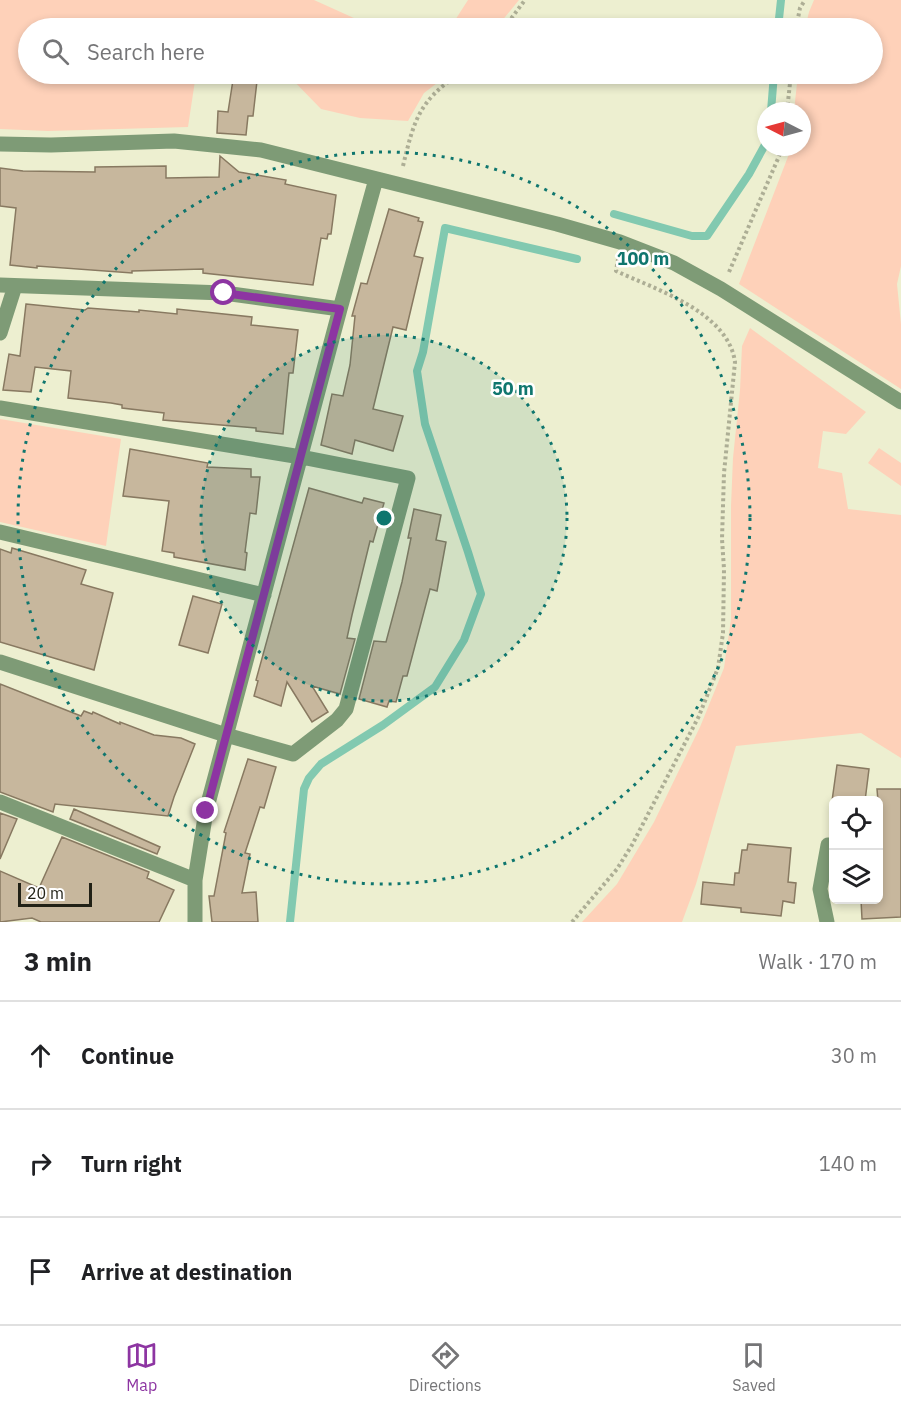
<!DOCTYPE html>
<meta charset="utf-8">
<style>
:root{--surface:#fff;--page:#f6f6f6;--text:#202124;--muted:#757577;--line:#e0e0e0;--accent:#8d35a2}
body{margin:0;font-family:"IBM Plex Sans",sans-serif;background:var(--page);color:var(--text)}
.controls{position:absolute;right:18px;bottom:18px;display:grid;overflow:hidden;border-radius:9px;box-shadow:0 3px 9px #0003}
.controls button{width:54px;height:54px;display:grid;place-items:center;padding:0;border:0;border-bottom:2px solid var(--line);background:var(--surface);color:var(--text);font:30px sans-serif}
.compass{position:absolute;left:757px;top:102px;width:54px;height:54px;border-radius:50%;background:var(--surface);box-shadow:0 3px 9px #0003;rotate:276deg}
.scale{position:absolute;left:18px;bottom:15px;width:74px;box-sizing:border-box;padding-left:6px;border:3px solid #212116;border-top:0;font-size:16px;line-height:21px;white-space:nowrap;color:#212116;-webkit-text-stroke:4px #fff;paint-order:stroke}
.stop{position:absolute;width:18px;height:18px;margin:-14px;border:4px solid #8d35a2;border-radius:50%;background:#fff}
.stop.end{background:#8d35a2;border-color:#fff;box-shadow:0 2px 6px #0008}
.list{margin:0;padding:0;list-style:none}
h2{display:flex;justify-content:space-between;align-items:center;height:78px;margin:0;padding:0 24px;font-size:26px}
h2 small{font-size:20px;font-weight:400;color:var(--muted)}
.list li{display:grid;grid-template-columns:39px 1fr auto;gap:18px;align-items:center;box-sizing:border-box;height:108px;padding:0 24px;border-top:2px solid var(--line)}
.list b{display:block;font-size:22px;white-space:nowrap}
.list em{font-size:20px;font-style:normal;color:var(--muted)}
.icon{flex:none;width:33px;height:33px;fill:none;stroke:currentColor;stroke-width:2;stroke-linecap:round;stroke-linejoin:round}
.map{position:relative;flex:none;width:901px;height:922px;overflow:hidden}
.search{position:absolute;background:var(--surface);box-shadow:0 3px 9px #0003;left:18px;right:18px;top:18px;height:66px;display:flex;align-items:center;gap:15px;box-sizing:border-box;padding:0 21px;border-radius:33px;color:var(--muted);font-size:22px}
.sheet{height:402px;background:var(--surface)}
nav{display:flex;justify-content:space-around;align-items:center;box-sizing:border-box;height:84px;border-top:2px solid var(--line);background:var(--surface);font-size:16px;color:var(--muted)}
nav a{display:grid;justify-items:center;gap:3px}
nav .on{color:var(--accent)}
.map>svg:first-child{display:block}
</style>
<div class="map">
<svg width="901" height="922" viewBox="0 0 901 922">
<rect width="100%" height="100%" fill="#edefd0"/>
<path fill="#fed1b9" d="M 0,0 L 314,0 L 376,28 L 28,28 L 28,74 L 196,74 L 188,127 L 48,131 L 0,129 Z
M 468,0 L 519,0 L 496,28 L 450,28 Z
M 814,0 L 901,0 L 901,266 L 897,284 L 901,324 L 901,389 L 739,284 L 789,154 L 790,147 L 802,147 L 802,111 L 794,111 L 798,74 L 872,74 L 872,28 L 805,28 L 809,12 Z
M 287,74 L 449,74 L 424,93 L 408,121 L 360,118 L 321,109 Z
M 750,328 L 866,412 L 846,434 L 823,431 L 818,468 L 842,473 L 848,509 L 901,515 L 901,758 L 861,733 L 736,746 L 696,884 L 682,922 L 582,922 L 617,884 L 654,822 L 700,727 L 724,668 L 731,619 L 731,506 L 733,458 L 740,390 L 742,346 Z
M 0,419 L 121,439 L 106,546 L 0,522 Z
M 879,448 L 901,463 L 901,486 L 868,463 Z"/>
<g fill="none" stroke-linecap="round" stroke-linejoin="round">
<path stroke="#82c9b0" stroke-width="8" d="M 778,28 L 781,0
M 771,111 L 774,74
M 614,214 L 692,236 L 707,236 L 749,174 L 766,143
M 290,922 L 304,789 L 309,778 L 321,764 L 383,725 L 435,687 L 464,640 L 481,594 L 468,552 L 425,424 L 417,371 L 423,352 L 445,228 L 577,259"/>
</g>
<path fill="#c7b79d" stroke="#887961" stroke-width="1.5" d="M 233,80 L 257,81 L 253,116 L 248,116 L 246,135 L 217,133 L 218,111 L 228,112 Z
M 220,156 L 239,172 L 286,180 L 285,184 L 336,195 L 331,234 L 328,234 L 327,239 L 321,238 L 313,285 L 203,273 L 203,269 L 132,271 L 132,273 L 37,266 L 37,268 L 10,265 L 16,208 L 0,206 L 0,168 L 23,171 L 95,172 L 95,167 L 166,166 L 166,178 L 219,177 Z
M 389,209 L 419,218 L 418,221 L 423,222 L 414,256 L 423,258 L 406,330 L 393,327 L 373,409 L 403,416 L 393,451 L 355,440 L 352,454 L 321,445 L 332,394 L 343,396 L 350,365 L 355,316 L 352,316 L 361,283 L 367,284 Z
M 26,304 L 85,310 L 88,308 L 139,312 L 139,310 L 177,314 L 177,309 L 252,317 L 251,325 L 298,330 L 293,373 L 289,373 L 283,434 L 256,431 L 256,428 L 163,420 L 164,413 L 122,408 L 122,405 L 111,403 L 68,398 L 71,371 L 35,367 L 31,392 L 3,390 L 9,354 L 20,356 Z
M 130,449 L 208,463 L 207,467 L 251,469 L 251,477 L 260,477 L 256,514 L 250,513 L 245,552 L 247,553 L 245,570 L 174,557 L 174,553 L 162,551 L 169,501 L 123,496 Z
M 309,488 L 362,503 L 364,498 L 384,503 L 373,542 L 370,541 L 352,615 L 347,638 L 355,639 L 340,694 L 312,686 L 328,712 L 312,722 L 287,682 L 281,706 L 254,696 L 258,681 L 256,680 Z
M 414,509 L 441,515 L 436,540 L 446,542 L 437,591 L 430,589 L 407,676 L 403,676 L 396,702 L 389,701 L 387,707 L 359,699 L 374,641 L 386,642 L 402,582 L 411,538 L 408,538 Z
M 12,548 L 86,570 L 81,584 L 113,593 L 94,670 L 0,642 L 0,549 L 11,553 Z
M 193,596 L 222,604 L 208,653 L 179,645 Z
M 0,684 L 81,716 L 84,711 L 92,714 L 93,712 L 120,724 L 120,722 L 154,735 L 181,738 L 195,744 L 174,797 L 168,816 L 55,804 L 53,812 L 0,792 Z
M 248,759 L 276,767 L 264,808 L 260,807 L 245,853 L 250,854 L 242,893 L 256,892 L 258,922 L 212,922 L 209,896 L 214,896 L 226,833 L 224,832 Z
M 837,765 L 869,769 L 865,801 L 832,801 Z
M 877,789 L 901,789 L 901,917 L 862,919 L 861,900 L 879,900 L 879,849 L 882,849 Z
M 74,809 L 160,847 L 157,854 L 70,819 Z
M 0,813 L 17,819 L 0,859 Z
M 62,837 L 149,872 L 147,878 L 174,890 L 159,922 L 41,922 L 32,918 L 0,922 L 0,871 L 39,888 Z
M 748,844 L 791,848 L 788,882 L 796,883 L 794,903 L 783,901 L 781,916 L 741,912 L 741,908 L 701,904 L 703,882 L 734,885 L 735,873 L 739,873 L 742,850 L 747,850 Z"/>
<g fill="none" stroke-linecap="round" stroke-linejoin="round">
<path stroke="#adae95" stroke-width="4" stroke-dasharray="3 3" stroke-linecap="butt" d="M 504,28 L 525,0
M 796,28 L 800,8 L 805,0
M 787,111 L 791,74
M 403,166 C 414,120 419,101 459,74
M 729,272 L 783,147
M 572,922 L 617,869 L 632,845 L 699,716 L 718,668 L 723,633 L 724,569 L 722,539 L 724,473 L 735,362 C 728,312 657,290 616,271 L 618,259"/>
<path stroke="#7e9b76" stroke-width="15" d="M 0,144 L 51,145 L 174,141 L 261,150 L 557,224 L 620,242 L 674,263 L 721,289 L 901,402
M 0,285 L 224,293 L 340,309
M 0,333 L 15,286
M 0,408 L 301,457 L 408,478 L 346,709 L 337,720 L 293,754 L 226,735 L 0,662
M 0,532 L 264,595
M 0,802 L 195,880
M 195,922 L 195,880 L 206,811 L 340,309 L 376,179
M 827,922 L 820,889 L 828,845"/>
</g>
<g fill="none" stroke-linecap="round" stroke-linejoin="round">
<path stroke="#8d35a2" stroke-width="8" d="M 206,811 L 340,309 L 224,293"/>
</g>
<circle cx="384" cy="518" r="183" fill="#0f766e" fill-opacity=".12"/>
<g fill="none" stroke="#0f766e" stroke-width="3" stroke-dasharray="3 6">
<circle cx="384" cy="518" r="183"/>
<circle cx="384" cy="518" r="366"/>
</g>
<circle cx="384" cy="518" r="9" fill="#0f766e" stroke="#fff" stroke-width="3"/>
<g font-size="18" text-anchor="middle" font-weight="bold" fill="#0f766e" stroke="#fff" stroke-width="5" stroke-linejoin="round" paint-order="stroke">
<text x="643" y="265">100 m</text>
<text x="513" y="395">50 m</text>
</g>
</svg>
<div class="controls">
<button><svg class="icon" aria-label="locate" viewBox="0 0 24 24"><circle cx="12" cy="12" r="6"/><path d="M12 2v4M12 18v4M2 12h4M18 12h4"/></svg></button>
<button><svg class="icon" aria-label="layers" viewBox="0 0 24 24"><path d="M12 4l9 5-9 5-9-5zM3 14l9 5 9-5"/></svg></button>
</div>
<svg class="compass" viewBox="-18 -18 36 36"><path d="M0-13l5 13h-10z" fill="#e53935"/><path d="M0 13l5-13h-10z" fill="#757577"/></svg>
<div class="scale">20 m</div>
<div class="stop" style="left:224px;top:293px"></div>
<div class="stop end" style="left:206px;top:811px"></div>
<div class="search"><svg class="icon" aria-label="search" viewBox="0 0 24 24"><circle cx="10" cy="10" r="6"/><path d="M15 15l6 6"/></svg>Search here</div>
</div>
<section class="sheet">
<h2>3 min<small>Walk · 170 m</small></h2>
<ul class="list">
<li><svg class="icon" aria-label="ahead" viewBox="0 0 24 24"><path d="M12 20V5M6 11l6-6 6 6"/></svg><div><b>Continue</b></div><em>30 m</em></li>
<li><svg class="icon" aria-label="right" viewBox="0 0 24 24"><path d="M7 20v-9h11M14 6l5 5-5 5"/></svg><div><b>Turn right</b></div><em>140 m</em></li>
<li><svg class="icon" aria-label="arrive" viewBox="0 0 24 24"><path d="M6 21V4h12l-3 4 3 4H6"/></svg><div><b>Arrive at destination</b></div></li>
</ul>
</section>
<nav>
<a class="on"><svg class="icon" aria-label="map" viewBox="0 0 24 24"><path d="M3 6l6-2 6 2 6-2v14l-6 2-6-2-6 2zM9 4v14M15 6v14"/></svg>Map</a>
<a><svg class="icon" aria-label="directions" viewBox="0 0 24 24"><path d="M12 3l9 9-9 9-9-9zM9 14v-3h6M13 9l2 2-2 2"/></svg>Directions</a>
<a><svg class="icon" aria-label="saved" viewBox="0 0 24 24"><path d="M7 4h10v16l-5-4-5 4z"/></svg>Saved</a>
</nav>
